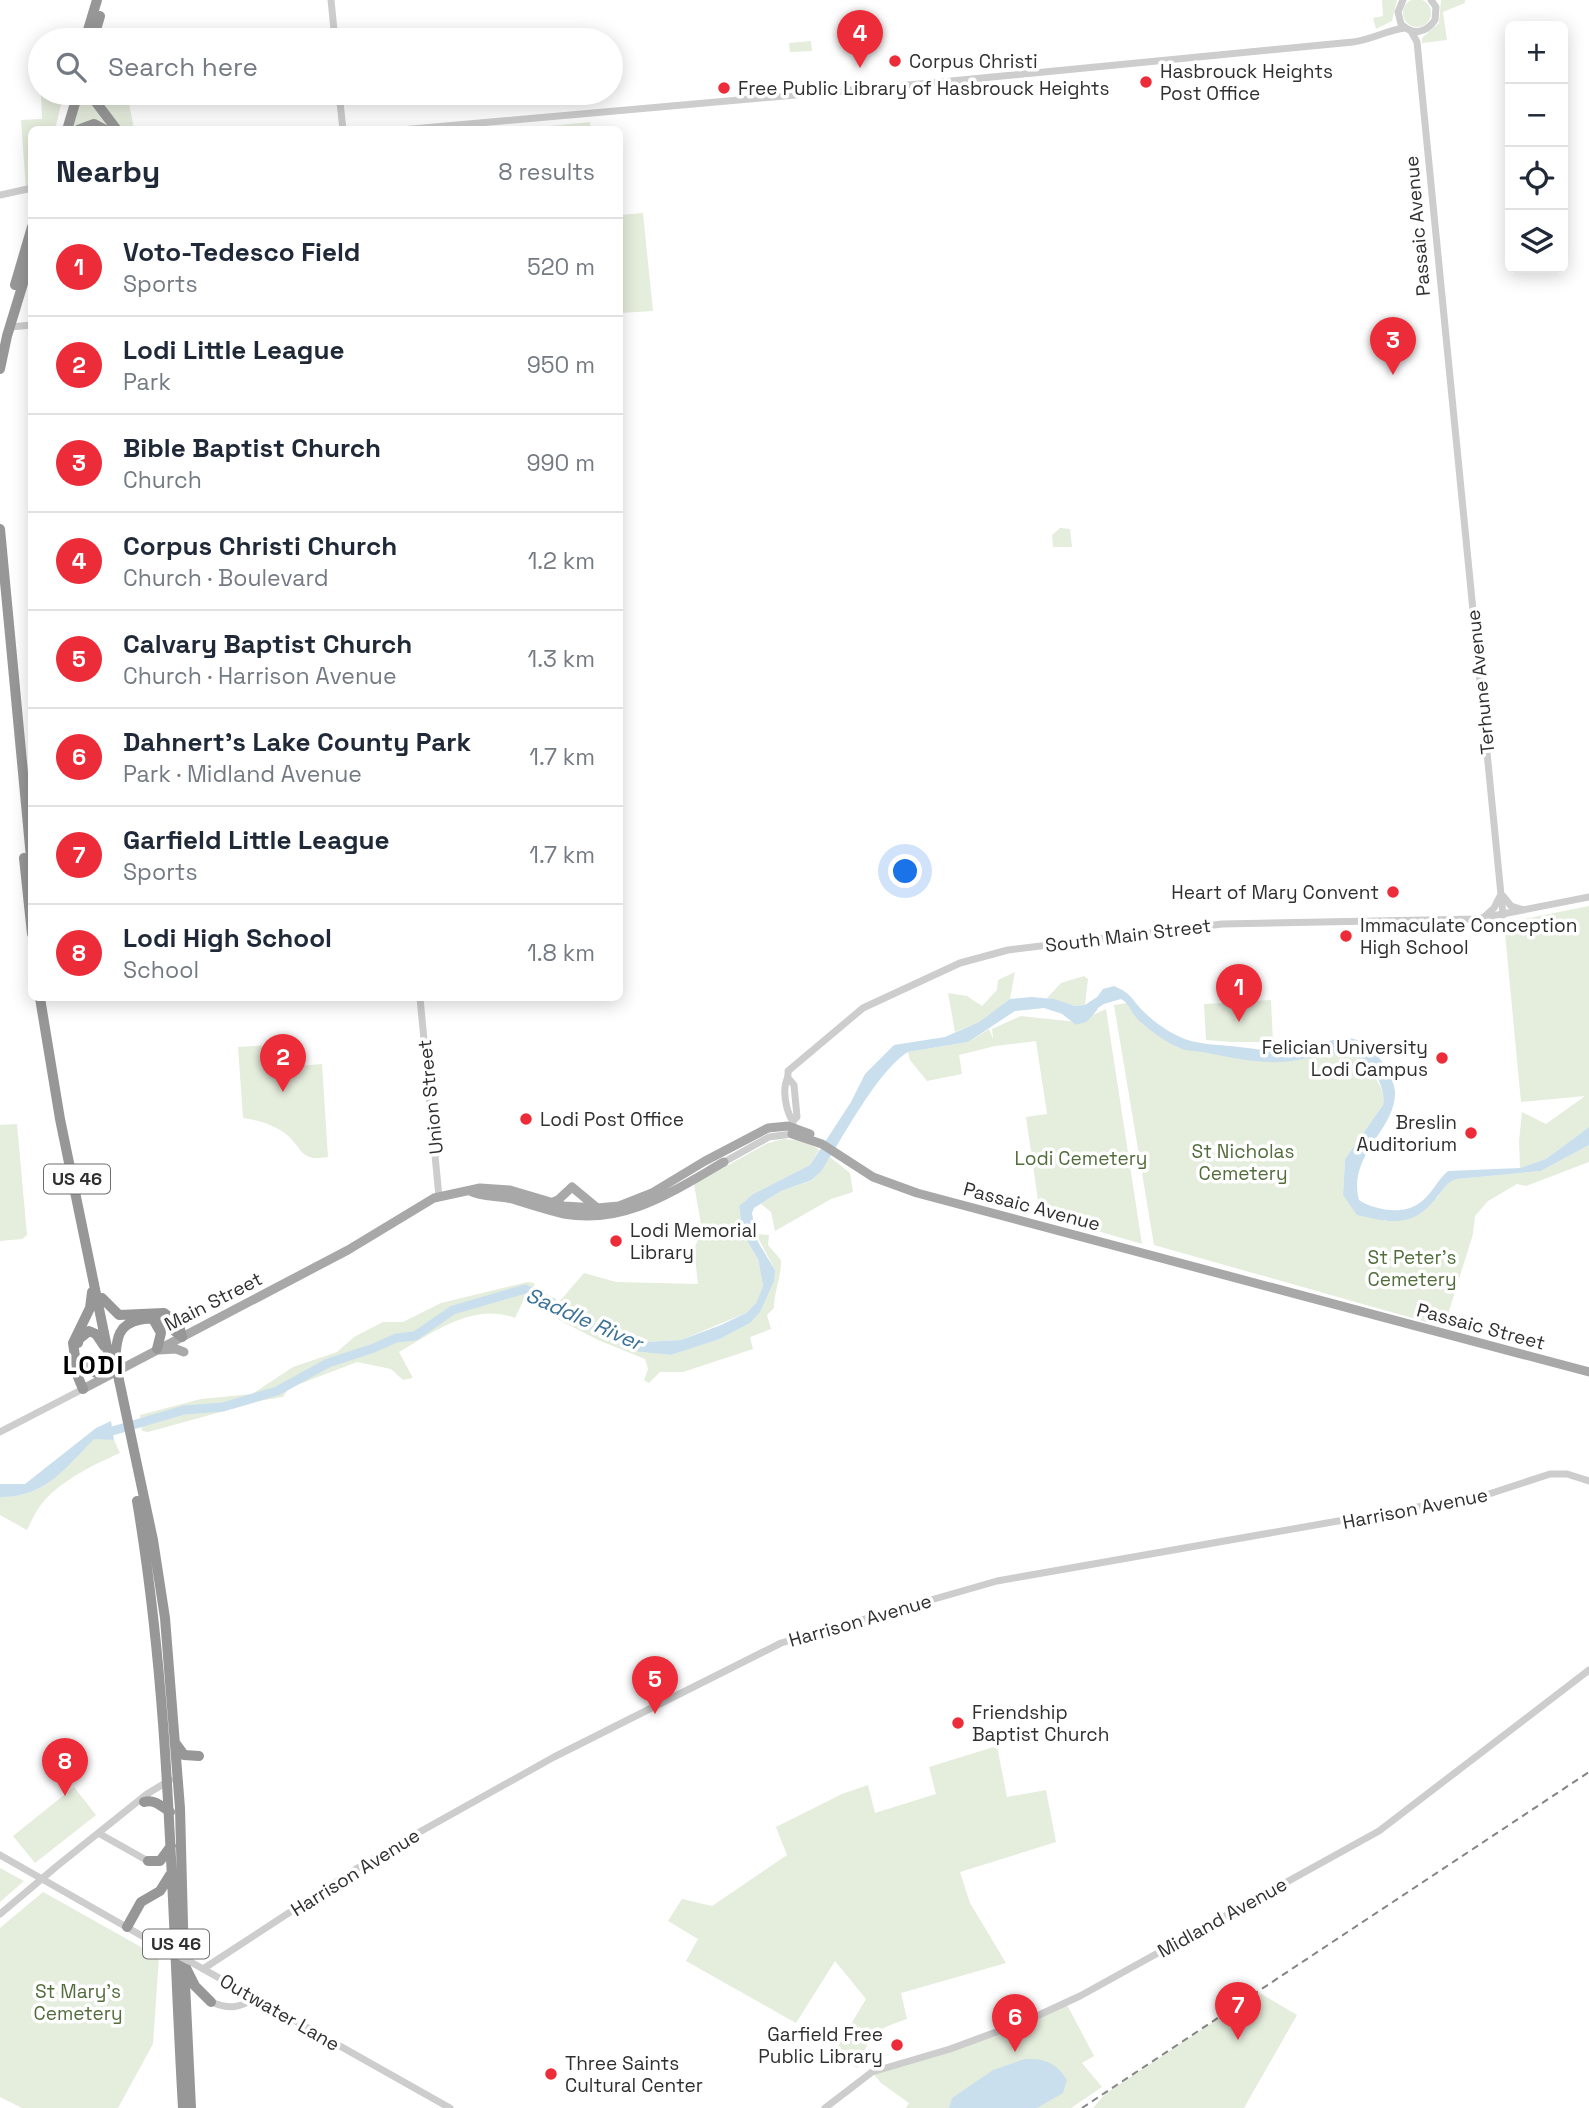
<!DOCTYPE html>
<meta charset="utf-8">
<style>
:root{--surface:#fff;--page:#f6f6f7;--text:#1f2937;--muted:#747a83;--line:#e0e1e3;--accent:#ec2c38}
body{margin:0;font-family:"Space Grotesk",sans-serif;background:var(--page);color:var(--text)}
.controls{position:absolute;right:21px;top:21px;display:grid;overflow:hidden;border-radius:10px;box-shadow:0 4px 18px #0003}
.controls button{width:63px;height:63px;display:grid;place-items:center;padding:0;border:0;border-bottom:2px solid var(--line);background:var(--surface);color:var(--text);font:35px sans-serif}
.you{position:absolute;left:906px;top:872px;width:24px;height:24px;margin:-18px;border:5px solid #fff;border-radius:50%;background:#1a73e8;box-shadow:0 0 0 10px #1a73e833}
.badge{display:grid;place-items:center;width:46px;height:46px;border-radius:50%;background:var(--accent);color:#fff;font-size:23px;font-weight:700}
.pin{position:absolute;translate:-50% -58px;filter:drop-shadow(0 2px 4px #0008)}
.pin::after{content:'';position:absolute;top:37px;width:24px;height:21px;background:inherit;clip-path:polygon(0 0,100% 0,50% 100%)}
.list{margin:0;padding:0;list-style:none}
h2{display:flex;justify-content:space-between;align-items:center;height:91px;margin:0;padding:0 28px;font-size:30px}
h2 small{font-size:23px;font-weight:400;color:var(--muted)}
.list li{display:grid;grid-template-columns:46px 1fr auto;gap:21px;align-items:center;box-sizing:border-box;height:98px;padding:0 28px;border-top:2px solid var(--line)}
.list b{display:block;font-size:26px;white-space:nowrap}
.list p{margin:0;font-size:23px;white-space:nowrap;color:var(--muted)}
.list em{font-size:23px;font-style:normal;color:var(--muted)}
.icon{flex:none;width:38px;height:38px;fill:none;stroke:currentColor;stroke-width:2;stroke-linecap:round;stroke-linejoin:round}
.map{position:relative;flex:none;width:1589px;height:2108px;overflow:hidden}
.search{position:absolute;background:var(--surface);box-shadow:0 4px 18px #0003;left:28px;top:28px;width:595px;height:77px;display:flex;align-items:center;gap:18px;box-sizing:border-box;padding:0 24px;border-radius:38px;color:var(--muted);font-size:26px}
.panel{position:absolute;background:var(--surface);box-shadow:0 4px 18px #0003;left:28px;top:126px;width:595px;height:875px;border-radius:10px}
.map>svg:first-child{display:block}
</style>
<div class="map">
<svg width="1589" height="2108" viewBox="0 0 1589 2108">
<rect width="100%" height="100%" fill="#fff"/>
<path fill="#e5eddd" d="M1403 13a14 14 0 1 1 28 0a14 14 0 1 1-28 0Z
M 1382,0 L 1397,0 L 1392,21 L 1376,29 L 1373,18 L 1383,16 Z
M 1441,0 L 1465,0 L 1465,3 L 1443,12 L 1447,40 L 1422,43 L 1422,38 L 1439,23 Z
M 811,41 L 812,51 L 790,52 L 789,43 Z
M 41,93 L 64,93 L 55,129 L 32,130 L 31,186 L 26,189 L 21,120 L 42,119 Z
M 82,93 L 85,93 L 113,129 L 72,130 Z
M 90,93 L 127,93 L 134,129 L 119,129 Z
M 590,122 L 591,129 L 543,129 L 540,127 Z
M 643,213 L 653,311 L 620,313 L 620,215 Z
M 1060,528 L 1070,529 L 1072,547 L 1053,547 L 1052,535 Z
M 1589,906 L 1589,1127 L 1546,1159 L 1520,1168 L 1519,1141 L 1522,1112 L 1546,1124 L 1585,1096 L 1521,1102 L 1504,923 Z
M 1015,972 L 1010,999 L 979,1022 L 955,1032 L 948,993 L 967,996 L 982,1006 L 997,990 L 998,980 Z
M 1084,976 L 1088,979 L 1085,1005 L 1075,1006 L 1047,998 L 1061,983 Z
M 1271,1000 L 1273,1042 L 1232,1042 L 1206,1040 L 1204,1004 Z
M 1127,1003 L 1135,1016 L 1178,1048 L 1299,1060 C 1318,1054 1347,1048 1364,1061 C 1369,1065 1372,1073 1376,1079 C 1381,1087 1385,1094 1383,1105 L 1345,1159 L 1343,1195 L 1385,1221 L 1437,1198 L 1448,1181 L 1457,1179 L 1541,1171 L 1589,1145 L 1589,1162 L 1526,1186 L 1517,1184 L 1488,1201 L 1475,1216 L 1473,1234 L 1444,1327 L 1154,1245 L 1114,1005 Z
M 1106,1009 L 1142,1244 L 1040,1214 L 1026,1117 L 1047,1114 L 1036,1041 L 995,1046 L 959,1055 L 962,1074 L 927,1081 L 910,1060 L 908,1052 L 968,1042 L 989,1029 L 993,1039 L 992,1029 L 1021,1016 L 1077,1022 Z
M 274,1045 L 280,1054 L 298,1058 L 298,1066 L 322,1064 L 328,1157 C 299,1162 304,1149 286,1134 C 274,1125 258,1120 243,1118 L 238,1047 Z
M 17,1124 L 27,1235 L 22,1239 L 0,1241 L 0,1125 Z
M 784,1139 C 798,1140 808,1141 819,1150 L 810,1165 L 753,1194 L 739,1206 L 743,1234 L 758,1259 L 763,1286 L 756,1303 L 746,1313 L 681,1340 L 643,1342 L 621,1337 L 559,1302 L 584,1273 L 616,1282 L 698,1284 L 694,1249 L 702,1230 L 694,1184 L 768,1143 Z
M 830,1157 L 850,1173 L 853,1192 L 831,1199 L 775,1231 L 771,1212 L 761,1204 L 781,1191 L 813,1180 Z
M 756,1234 L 769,1235 L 768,1245 L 781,1260 C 781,1280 774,1291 774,1308 L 767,1315 L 771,1329 L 750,1337 L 753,1349 L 683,1372 L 660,1372 L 649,1383 L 644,1380 L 648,1369 L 645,1359 L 598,1340 L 534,1307 L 538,1301 L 624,1348 L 671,1355 L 720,1339 L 750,1323 L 775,1270 Z
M 528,1282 L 534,1283 L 534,1287 L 524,1299 L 515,1318 C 473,1302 434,1332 399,1352 L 413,1378 L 403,1380 L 391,1369 L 357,1362 L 289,1388 L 283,1397 L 264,1400 L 148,1432 L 142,1431 L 140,1415 L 201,1399 L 252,1394 L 293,1367 L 337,1352 L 354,1337 L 383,1322 L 403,1322 L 441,1303 Z
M 94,1438 L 114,1440 L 120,1453 C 93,1465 59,1481 40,1506 C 35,1513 31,1522 27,1530 L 0,1515 L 0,1497 C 44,1498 66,1468 94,1438 Z
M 997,1746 L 1007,1797 L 1046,1790 L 1056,1842 L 960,1872 L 970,1903 L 1006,1963 L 901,1993 L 907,2019 C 872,2031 871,2033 858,2068 L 841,2060 L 835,2051 L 866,1999 L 835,1961 L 796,2023 L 686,1961 L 698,1939 L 668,1921 L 682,1899 L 712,1906 L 787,1855 L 776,1827 L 842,1794 L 868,1785 L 875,1813 L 936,1794 L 929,1767 Z
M 74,1787 L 96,1815 L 35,1863 L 13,1836 Z
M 0,1868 L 24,1881 L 0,1902 Z
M 43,1892 L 159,1957 L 153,2044 L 118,2108 L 22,2108 L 0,2097 L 0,1928 Z
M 1258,1992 L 1297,2015 L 1244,2108 L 1093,2108 L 1105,2094 Z
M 1066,2003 L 1094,2056 L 1082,2063 L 1102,2087 L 1071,2108 L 906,2108 L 909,2103 L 881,2083 L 872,2072 L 950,2049 Z"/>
<path fill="#c9dfed" d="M 1114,986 C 1132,994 1130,997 1142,1010 C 1155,1023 1173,1036 1191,1041 C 1207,1045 1223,1045 1239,1047 C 1262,1049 1285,1056 1308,1049 C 1321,1046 1335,1036 1349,1038 C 1370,1040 1394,1072 1395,1092 C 1396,1130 1347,1154 1359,1200 C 1374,1210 1402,1215 1418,1204 C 1431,1196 1437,1180 1448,1171 L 1520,1168 L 1546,1159 L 1589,1127 L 1589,1145 L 1541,1171 L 1457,1179 C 1446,1182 1444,1189 1437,1197 C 1413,1228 1391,1223 1357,1215 L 1343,1195 L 1345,1159 L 1383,1105 C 1387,1084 1367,1056 1346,1054 C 1330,1052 1313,1057 1298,1060 C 1266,1066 1234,1058 1203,1052 C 1195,1051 1184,1051 1177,1047 C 1163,1040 1144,1027 1134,1015 C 1130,1009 1128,1003 1121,999 L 1104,1004 L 1084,1017 L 1075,1018 L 1044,1008 L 1015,1011 L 968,1042 L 908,1052 C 878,1070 842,1139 822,1170 L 812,1180 L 781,1191 L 754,1208 L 752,1213 L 755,1231 L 758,1242 L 775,1270 L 774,1281 L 760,1312 L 750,1323 L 720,1339 L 671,1355 L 634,1351 L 607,1340 L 578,1322 L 538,1301 L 546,1296 L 621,1337 L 643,1342 L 681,1340 L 721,1325 L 746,1313 L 756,1303 L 763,1286 L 758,1259 L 743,1234 L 739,1206 L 753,1194 L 810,1165 L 851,1102 L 865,1074 L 894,1045 L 945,1037 L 979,1022 L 1010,999 L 1031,997 L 1054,999 L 1075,1006 L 1085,1005 L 1097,997 L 1103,989 Z
M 111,1421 L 114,1440 L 94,1439 C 66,1468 44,1498 0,1497 L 0,1484 L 25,1484 L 96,1428 Z
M 1025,2059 C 1044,2058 1057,2063 1067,2080 L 1063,2093 L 1037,2108 L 949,2108 L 952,2098 L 993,2070 Z"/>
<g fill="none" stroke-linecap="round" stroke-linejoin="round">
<path stroke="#c9dfed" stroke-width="9" d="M 1063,1009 L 1077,1020 L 1084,1018 L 1093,1008
M 102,1434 L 184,1410 L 223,1407 L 277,1391 L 328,1363 L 374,1348 L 396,1338 L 415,1336 L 453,1310 L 525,1289 L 552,1302"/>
<path stroke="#cdcdcd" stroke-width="7" d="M 331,0 L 335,40
M 1403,0 L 1398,12 L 1401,24 C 1413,36 1426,33 1435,20 L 1436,7 L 1431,0
M 1411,31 L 1417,42 L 1503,915
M 339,93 L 343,130
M 401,130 L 930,83 L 1353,42 C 1371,40 1387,30 1405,28
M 0,195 L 32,188
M 10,327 L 32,325
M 1503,896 L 1511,906 L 1524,910
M 1484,917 L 1494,908 L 1500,896
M 420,998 L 439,1197
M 793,1121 C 787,1114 784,1097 785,1088 C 785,1081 789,1078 788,1071 L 863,1008 L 960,963 L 1008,950 L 1222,924 L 1477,919 L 1589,897
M 724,1162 L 769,1137 L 792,1134 L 793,1121 L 797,1117 L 794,1085 L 789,1079
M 0,1432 L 83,1389
M 100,1834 L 148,1861
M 0,1855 L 165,1949
M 0,1914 L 57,1866 L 147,1794 L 170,1780
M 189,1961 L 450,2108
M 203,1969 L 356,1869 L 416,1834 L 554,1757 L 781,1643 L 997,1581 L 1486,1495 L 1550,1474 L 1567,1474 L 1589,1481
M 211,2002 C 228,2009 239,2009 254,1998
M 825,2108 L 872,2072 L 950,2049 L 1026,2021 L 1080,1996 L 1379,1831 L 1589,1670"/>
<path stroke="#a8a8a8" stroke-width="9" d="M 792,1134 L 822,1144 L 873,1177 L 917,1193 L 1589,1372
M 470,1191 C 483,1198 497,1195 512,1199 C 529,1204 546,1210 564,1214 C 625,1225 673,1191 724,1162
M 551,1203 L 558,1200 L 572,1187 L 596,1207
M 159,1350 L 176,1349 L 184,1352
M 83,1389 L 348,1250 L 434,1198 L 480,1188 L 510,1190 L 564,1206 L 597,1208 L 619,1206 L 652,1193 L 705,1161 L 768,1128 L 788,1126 L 810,1134"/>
<path stroke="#979797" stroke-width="10" d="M 85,40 L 97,0
M 93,40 L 100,16
M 89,93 L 117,130
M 67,130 L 78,93
M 78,130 L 94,124 L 105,130
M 15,285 L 32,227
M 0,369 L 7,336 L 32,254
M 0,529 L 32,868
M 24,858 L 32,934
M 40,998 L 60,1119 L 110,1362
M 102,1298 L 119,1315 L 164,1313 L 179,1325 L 182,1337
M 153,1319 L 161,1333 L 157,1349
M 78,1343 L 79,1339 L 89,1331 L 96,1334 L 104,1346
M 115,1360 C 116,1352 116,1341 120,1333 C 127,1319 151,1315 164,1323 C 170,1327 176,1332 182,1337
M 81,1364 L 96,1373 L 119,1369
M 119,1380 L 153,1540 L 165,1618 L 180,1808 L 184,1963 L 191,2108
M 83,1389 L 78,1377 L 73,1343 L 90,1308 L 92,1292
M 137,1501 C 171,1702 171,1905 183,2108
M 176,1744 L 184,1755 L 199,1756
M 144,1802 C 155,1799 161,1806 170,1812
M 148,1861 L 160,1861 L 171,1846
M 127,1927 L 141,1902 L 160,1891 L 170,1875
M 186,1968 L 195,1986 L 211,2002"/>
<path stroke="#858585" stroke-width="2" stroke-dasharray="7 5" stroke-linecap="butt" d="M 1082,2108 L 1589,1772"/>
<path stroke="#cdcdcd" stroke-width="7" d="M 165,1949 L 189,1961"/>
<path stroke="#979797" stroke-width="10" d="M 115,1360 L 119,1380"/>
</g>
<g fill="#ec2c38" stroke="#fff" stroke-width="2.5">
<circle cx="895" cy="61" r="7"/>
<circle cx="1146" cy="82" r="7"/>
<circle cx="724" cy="88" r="7"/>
<circle cx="1393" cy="892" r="7"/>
<circle cx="1346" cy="936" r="7"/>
<circle cx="1442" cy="1058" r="7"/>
<circle cx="526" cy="1119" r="7"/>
<circle cx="1471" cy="1133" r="7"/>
<circle cx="616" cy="1241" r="7"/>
<circle cx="958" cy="1723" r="7"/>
<circle cx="897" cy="2045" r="7"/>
<circle cx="551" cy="2074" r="7"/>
</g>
<g text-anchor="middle" stroke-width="7" stroke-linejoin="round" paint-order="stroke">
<g fill="#fff" stroke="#6e6e6e" stroke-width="2">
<rect x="44" y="1164.5" width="66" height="29" rx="5"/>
<rect x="143" y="1929.5" width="66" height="29" rx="5"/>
</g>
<g font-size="18" font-weight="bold" fill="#303030">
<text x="77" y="1185">US 46</text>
<text x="176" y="1950">US 46</text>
</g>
<g font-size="19" fill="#303030" stroke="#fff" text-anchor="start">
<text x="909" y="68">Corpus Christi</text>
<text x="1160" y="78">Hasbrouck Heights<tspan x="1160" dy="22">Post Office</tspan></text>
<text x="738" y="95">Free Public Library of Hasbrouck Heights</text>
<text x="1379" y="899" text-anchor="end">Heart of Mary Convent</text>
<text x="1360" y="932">Immaculate Conception<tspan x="1360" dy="22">High School</tspan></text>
<text x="1428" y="1054" text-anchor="end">Felician University<tspan x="1428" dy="22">Lodi Campus</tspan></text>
<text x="540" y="1126">Lodi Post Office</text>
<text x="1457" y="1129" text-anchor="end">Breslin<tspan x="1457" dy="22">Auditorium</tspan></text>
<text x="630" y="1237">Lodi Memorial<tspan x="630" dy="22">Library</tspan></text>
<text x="972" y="1719">Friendship<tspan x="972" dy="22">Baptist Church</tspan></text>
<text x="883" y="2041" text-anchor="end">Garfield Free<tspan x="883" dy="22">Public Library</tspan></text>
<text x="565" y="2070">Three Saints<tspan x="565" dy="22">Cultural Center</tspan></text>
</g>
<g font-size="19" fill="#303030" stroke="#fff">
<text transform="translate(1417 226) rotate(-95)" y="7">Passaic Avenue</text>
<text transform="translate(1480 682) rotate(-96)" y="7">Terhune Avenue</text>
<text transform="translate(1128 935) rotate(-7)" y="7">South Main Street</text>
<text transform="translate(430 1097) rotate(-96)" y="7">Union Street</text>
<text transform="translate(1032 1206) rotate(15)" y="7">Passaic Avenue</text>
<text transform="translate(213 1301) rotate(-27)" y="7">Main Street</text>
<text transform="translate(1481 1326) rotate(15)" y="7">Passaic Street</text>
<text transform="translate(1415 1508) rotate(-11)" y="7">Harrison Avenue</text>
<text transform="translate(860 1620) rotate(-16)" y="7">Harrison Avenue</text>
<text transform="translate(355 1872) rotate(-32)" y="7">Harrison Avenue</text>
<text transform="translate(1222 1917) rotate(-29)" y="7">Midland Avenue</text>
<text transform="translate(280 2012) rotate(30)" y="7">Outwater Lane</text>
</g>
<g font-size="19" fill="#526d3b" stroke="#fff">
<text x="1243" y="1158">St Nicholas<tspan x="1243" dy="22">Cemetery</tspan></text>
<text x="1081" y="1165">Lodi Cemetery</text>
<text x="1412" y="1264">St Peter's<tspan x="1412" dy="22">Cemetery</tspan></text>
<text x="78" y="1998">St Mary's<tspan x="78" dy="22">Cemetery</tspan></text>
</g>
<g font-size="21" font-style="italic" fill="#3a7195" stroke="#fff">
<text transform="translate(584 1319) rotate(24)" y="7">Saddle River</text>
</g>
<g font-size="26" font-weight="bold" letter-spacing="2" fill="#000" stroke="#fff">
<text x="94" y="1374">LODI</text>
</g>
</g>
</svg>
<div class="controls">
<button>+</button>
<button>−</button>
<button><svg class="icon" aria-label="locate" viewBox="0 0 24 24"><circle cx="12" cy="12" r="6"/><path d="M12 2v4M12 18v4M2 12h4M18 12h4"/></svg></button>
<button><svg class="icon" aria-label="layers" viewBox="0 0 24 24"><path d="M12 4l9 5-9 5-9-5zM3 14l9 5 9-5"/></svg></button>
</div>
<div class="you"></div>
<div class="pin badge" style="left:1239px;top:1022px">1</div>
<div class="pin badge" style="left:283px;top:1092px">2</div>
<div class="pin badge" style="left:1393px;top:375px">3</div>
<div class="pin badge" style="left:860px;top:68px">4</div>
<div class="pin badge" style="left:655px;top:1714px">5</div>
<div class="pin badge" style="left:1015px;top:2052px">6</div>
<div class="pin badge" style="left:1238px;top:2040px">7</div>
<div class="pin badge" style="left:65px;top:1796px">8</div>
<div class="search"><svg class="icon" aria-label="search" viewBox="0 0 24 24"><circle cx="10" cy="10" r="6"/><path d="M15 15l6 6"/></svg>Search here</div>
<section class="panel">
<h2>Nearby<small>8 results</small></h2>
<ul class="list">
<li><span class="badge">1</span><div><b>Voto-Tedesco Field</b><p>Sports</p></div><em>520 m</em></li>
<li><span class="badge">2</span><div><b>Lodi Little League</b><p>Park</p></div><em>950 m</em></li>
<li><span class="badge">3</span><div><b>Bible Baptist Church</b><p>Church</p></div><em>990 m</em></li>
<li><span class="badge">4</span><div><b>Corpus Christi Church</b><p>Church · Boulevard</p></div><em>1.2 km</em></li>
<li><span class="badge">5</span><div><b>Calvary Baptist Church</b><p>Church · Harrison Avenue</p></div><em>1.3 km</em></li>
<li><span class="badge">6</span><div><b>Dahnert's Lake County Park</b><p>Park · Midland Avenue</p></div><em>1.7 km</em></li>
<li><span class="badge">7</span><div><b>Garfield Little League</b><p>Sports</p></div><em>1.7 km</em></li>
<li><span class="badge">8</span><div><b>Lodi High School</b><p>School</p></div><em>1.8 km</em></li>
</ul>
</section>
</div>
